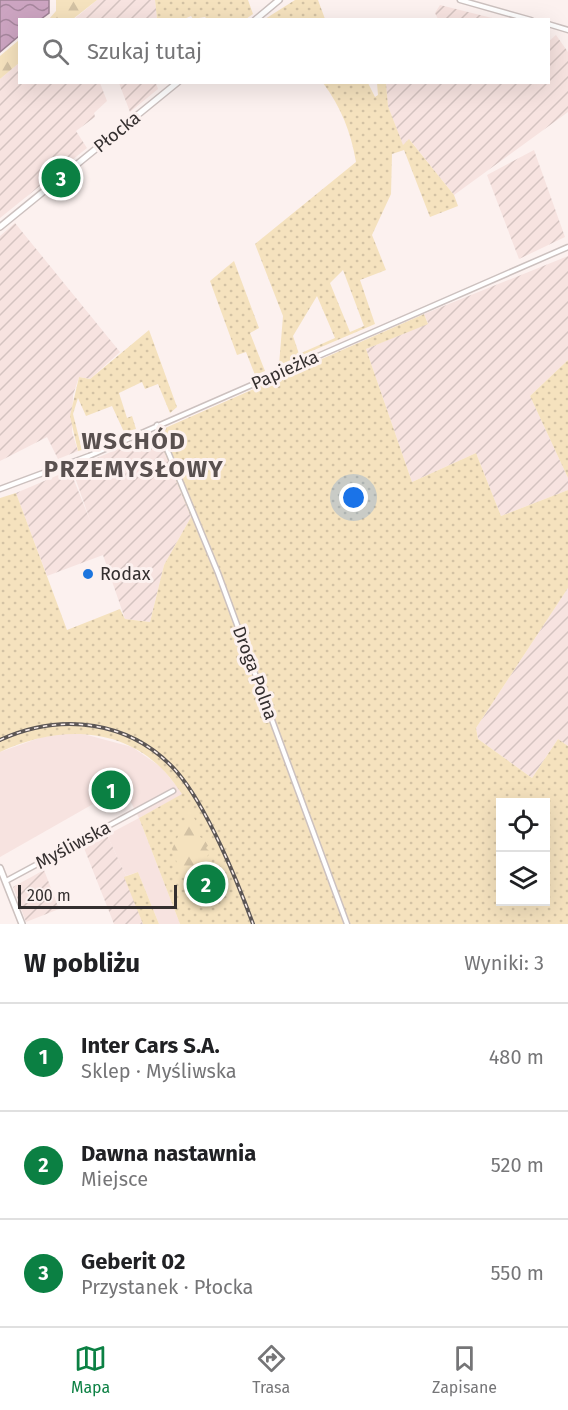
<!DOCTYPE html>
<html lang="pl">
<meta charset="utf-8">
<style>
:root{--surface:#fff;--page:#f2f2f2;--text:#202124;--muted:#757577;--line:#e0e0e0;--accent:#0b8043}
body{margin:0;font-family:"Fira Sans",sans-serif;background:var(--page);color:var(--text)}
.controls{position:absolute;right:18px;bottom:18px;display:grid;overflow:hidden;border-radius:0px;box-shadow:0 6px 24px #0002}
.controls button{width:54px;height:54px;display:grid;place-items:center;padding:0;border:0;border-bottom:2px solid var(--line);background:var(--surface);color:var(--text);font:30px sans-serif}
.scale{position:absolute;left:18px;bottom:15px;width:159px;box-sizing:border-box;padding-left:6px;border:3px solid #342f2f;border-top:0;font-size:16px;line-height:21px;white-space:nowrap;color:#342f2f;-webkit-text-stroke:4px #fcf1ef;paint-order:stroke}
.you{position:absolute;left:354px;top:498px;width:21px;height:21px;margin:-15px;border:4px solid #fff;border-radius:50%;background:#1a73e8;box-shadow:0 0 0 9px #1a73e833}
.badge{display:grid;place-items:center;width:39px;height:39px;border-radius:50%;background:var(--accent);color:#fff;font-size:20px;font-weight:700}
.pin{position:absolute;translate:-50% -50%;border:3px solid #fff;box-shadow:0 2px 6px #0006}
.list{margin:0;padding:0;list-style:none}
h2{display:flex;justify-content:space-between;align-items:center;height:78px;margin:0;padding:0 24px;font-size:26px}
h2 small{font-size:20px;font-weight:400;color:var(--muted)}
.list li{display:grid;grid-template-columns:39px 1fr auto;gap:18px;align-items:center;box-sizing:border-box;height:108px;padding:0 24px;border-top:2px solid var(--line)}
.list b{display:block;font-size:22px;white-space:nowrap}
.list p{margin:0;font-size:20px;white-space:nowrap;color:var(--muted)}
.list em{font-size:20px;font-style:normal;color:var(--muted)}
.icon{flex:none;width:33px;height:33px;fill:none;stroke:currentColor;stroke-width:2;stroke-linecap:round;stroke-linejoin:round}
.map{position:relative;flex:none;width:568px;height:924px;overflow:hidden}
.search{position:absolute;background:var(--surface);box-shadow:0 6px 24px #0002;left:18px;right:18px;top:18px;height:66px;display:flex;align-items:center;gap:15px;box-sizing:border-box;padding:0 21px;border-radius:0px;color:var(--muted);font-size:22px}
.sheet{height:402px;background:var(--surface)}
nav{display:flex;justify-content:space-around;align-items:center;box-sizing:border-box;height:84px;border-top:2px solid var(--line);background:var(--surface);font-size:16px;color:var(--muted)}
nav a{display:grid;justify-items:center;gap:3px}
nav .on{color:var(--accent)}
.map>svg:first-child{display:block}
</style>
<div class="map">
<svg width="568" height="924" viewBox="0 0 568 924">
<defs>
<pattern id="industrial-furrows" width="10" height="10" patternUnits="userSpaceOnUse" patternTransform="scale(1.5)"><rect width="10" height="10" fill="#f7e3e0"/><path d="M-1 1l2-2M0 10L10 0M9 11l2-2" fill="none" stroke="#d4c3c0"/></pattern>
<pattern id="grass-dots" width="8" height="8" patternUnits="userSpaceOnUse" patternTransform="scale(1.5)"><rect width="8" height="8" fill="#f5e2be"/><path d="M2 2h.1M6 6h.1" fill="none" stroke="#d3c2a4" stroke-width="1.8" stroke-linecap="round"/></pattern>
<pattern id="forest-firs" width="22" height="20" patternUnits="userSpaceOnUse" patternTransform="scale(1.5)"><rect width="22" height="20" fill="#f5e2be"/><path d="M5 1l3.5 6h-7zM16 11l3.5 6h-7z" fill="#d3c2a4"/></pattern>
<pattern id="water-waves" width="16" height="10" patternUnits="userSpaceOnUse" patternTransform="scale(1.5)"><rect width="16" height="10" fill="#cca4c1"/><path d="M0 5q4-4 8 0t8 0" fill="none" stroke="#a6869d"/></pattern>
</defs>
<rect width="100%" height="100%" fill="#fcf1ef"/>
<path fill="#f7e3e0" d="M 76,732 L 132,747 L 161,767 L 183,794 L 139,818 L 180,924 L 159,924 L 138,872 L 126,876 L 107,835 L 139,818 L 123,787 L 0,857 L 0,752 L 42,737 Z"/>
<path fill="url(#industrial-furrows)" d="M 97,0 L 155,0 L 157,19 L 73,20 Z
M 440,5 L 496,19 L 438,19 L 435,13 Z
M 556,35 L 568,52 L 568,112 L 454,195 L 410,140 L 403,146 L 388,106 L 386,83 L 548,82 L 549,41 Z
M 19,63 L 20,82 L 100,83 L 107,101 L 94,113 L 95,117 L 76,131 L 87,148 L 0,218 L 0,79 Z
M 119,83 L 156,83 L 158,89 L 130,112 Z
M 534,150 L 565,237 L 519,259 L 487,175 Z
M 15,223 L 120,352 L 90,379 L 79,377 L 73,395 L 72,432 L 78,451 L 58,459 L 47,437 L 0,461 L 0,236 Z
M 568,256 L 568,360 L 530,396 L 568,478 L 568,490 L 501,516 L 476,453 L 412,482 L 366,349 L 428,323 L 424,314 Z
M 156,432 L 191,517 L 164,565 L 150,622 L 125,619 L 103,555 L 47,576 L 16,493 L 70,470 L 91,523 L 72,469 Z
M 568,588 L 568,746 L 558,739 L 532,778 L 478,739 L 476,728 Z
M 107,835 L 126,876 L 143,924 L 114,924 L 84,848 Z
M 44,870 L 59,909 L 26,922 L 13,887 Z"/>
<path fill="url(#grass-dots)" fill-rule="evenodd" d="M 155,0 L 248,0 L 253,14 L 246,19 L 207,19 L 205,17 L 193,19 L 191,16 L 184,19 L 157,19 Z
M 295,0 L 318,0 L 325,19 L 265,19 Z
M 323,83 L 368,83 L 375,97 L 378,95 L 377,83 L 386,83 L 388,106 L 403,145 L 409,139 L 454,195 L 458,206 L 430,217 L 404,150 L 392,154 L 391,194 L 372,235 L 386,270 L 360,280 L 375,324 L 279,365 L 283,316 L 255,244 L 356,162 C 351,132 341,107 323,83 ZM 343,270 L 364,326 L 350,332 L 330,283 ZM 317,296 L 335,338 L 299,354 L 293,336 Z
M 234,261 L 259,328 L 250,333 L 265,371 L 255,375 L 246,352 L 237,355 L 210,281 Z
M 424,314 L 428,324 L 366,349 L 412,482 L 476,453 L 501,516 L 568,490 L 568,588 L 476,728 L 478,739 L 532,778 L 558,739 L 568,746 L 568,924 L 180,924 L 139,818 L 182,794 C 175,784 167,773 158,765 C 113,724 51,728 0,752 L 0,498 L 16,493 L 67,630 L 120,609 L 125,619 L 150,622 L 164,565 L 191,517 L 156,432 ZM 500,802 L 546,802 L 546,902 L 500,902 Z
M 149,330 L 177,407 L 170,413 L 158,384 L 145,389 L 142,382 L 119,393 L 127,418 L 132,416 L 136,429 L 124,432 L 112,406 L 86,416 L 78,398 L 73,414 L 82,450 L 78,451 L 70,416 L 79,377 L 90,379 Z
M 568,360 L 568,478 L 530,396 Z
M 138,872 L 159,924 L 143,924 L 124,877 Z"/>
<path fill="url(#forest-firs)" d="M 56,0 L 97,0 L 73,19 L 49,19 L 56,11 Z
M 19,40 L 19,63 L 0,79 L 0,56 Z
M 193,807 L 193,816 L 201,831 L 200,837 L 210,843 L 206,848 L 210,852 L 200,867 L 194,861 L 193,881 L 181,874 L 172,849 L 184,824 L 190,821 L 186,812 Z"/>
<path fill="url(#water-waves)" stroke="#9e8195" stroke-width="1.5" d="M 0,0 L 49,0 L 49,13 L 41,19 L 20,20 L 19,36 L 0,52 Z"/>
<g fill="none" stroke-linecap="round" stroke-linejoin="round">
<g stroke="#ccc1bf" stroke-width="7">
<path id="minor" d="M 460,0 L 531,20
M 548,24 L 568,30
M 157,425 L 218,573 L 347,924
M 0,489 L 89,456 L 568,247
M 6,881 L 173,791"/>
</g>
<g stroke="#ccc1bf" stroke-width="8">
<path id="tertiary" d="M 255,20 L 279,0
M 0,227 L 178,82
M 0,868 L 22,924"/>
</g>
<use href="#minor" stroke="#fff" stroke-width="4"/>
<use href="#tertiary" stroke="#fff" stroke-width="5"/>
<g stroke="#5c5655" stroke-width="4">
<path id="rail" d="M 0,740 C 61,712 131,720 177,772 C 207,807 237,880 253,924"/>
</g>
<use href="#rail" stroke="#fcf1ef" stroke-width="1.5" stroke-dasharray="4.5" stroke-linecap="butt"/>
</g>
<circle fill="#1c75de" stroke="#fcf1ef" stroke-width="2" cx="88" cy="574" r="6"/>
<g text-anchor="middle" stroke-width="6" stroke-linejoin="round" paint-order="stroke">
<g font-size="18" fill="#342f2f" stroke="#fcf1ef">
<text transform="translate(117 132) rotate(-39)" y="6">Płocka</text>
<text transform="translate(285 370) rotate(-24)" y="6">Papieżka</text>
<text transform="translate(255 673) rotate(70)" y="6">Droga Polna</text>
<text transform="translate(73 845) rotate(-28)" y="6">Myśliwska</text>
</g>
<g font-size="18" fill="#342f2f" stroke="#fcf1ef" text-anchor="start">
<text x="100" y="580">Rodax</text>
</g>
<g font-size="24" font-weight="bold" letter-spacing="1.5" fill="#59504f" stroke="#fcf1ef">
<text x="134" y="449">WSCHÓD<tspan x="134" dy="28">PRZEMYSŁOWY</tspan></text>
</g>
</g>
</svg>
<div class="controls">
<button><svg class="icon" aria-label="locate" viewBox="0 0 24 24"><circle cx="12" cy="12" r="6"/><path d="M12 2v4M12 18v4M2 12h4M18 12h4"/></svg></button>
<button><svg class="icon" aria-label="layers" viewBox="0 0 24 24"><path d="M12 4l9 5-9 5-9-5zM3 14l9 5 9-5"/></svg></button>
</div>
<div class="scale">200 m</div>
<div class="you"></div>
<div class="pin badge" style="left:111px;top:790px">1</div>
<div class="pin badge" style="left:206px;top:884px">2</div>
<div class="pin badge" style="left:61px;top:178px">3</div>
<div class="search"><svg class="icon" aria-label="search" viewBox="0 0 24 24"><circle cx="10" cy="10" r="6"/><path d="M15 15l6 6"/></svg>Szukaj tutaj</div>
</div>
<section class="sheet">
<h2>W pobliżu<small>Wyniki: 3</small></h2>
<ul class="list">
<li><span class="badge">1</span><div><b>Inter Cars S.A.</b><p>Sklep · Myśliwska</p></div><em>480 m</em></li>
<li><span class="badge">2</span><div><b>Dawna nastawnia</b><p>Miejsce</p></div><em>520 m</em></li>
<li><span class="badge">3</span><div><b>Geberit 02</b><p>Przystanek · Płocka</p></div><em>550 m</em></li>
</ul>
</section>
<nav>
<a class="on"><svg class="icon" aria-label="map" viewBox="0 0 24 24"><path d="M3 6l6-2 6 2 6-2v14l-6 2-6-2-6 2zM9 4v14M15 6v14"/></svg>Mapa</a>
<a><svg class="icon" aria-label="directions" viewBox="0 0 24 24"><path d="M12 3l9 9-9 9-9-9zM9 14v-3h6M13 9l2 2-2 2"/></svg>Trasa</a>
<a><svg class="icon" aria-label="saved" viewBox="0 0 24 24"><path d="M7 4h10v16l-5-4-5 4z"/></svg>Zapisane</a>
</nav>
